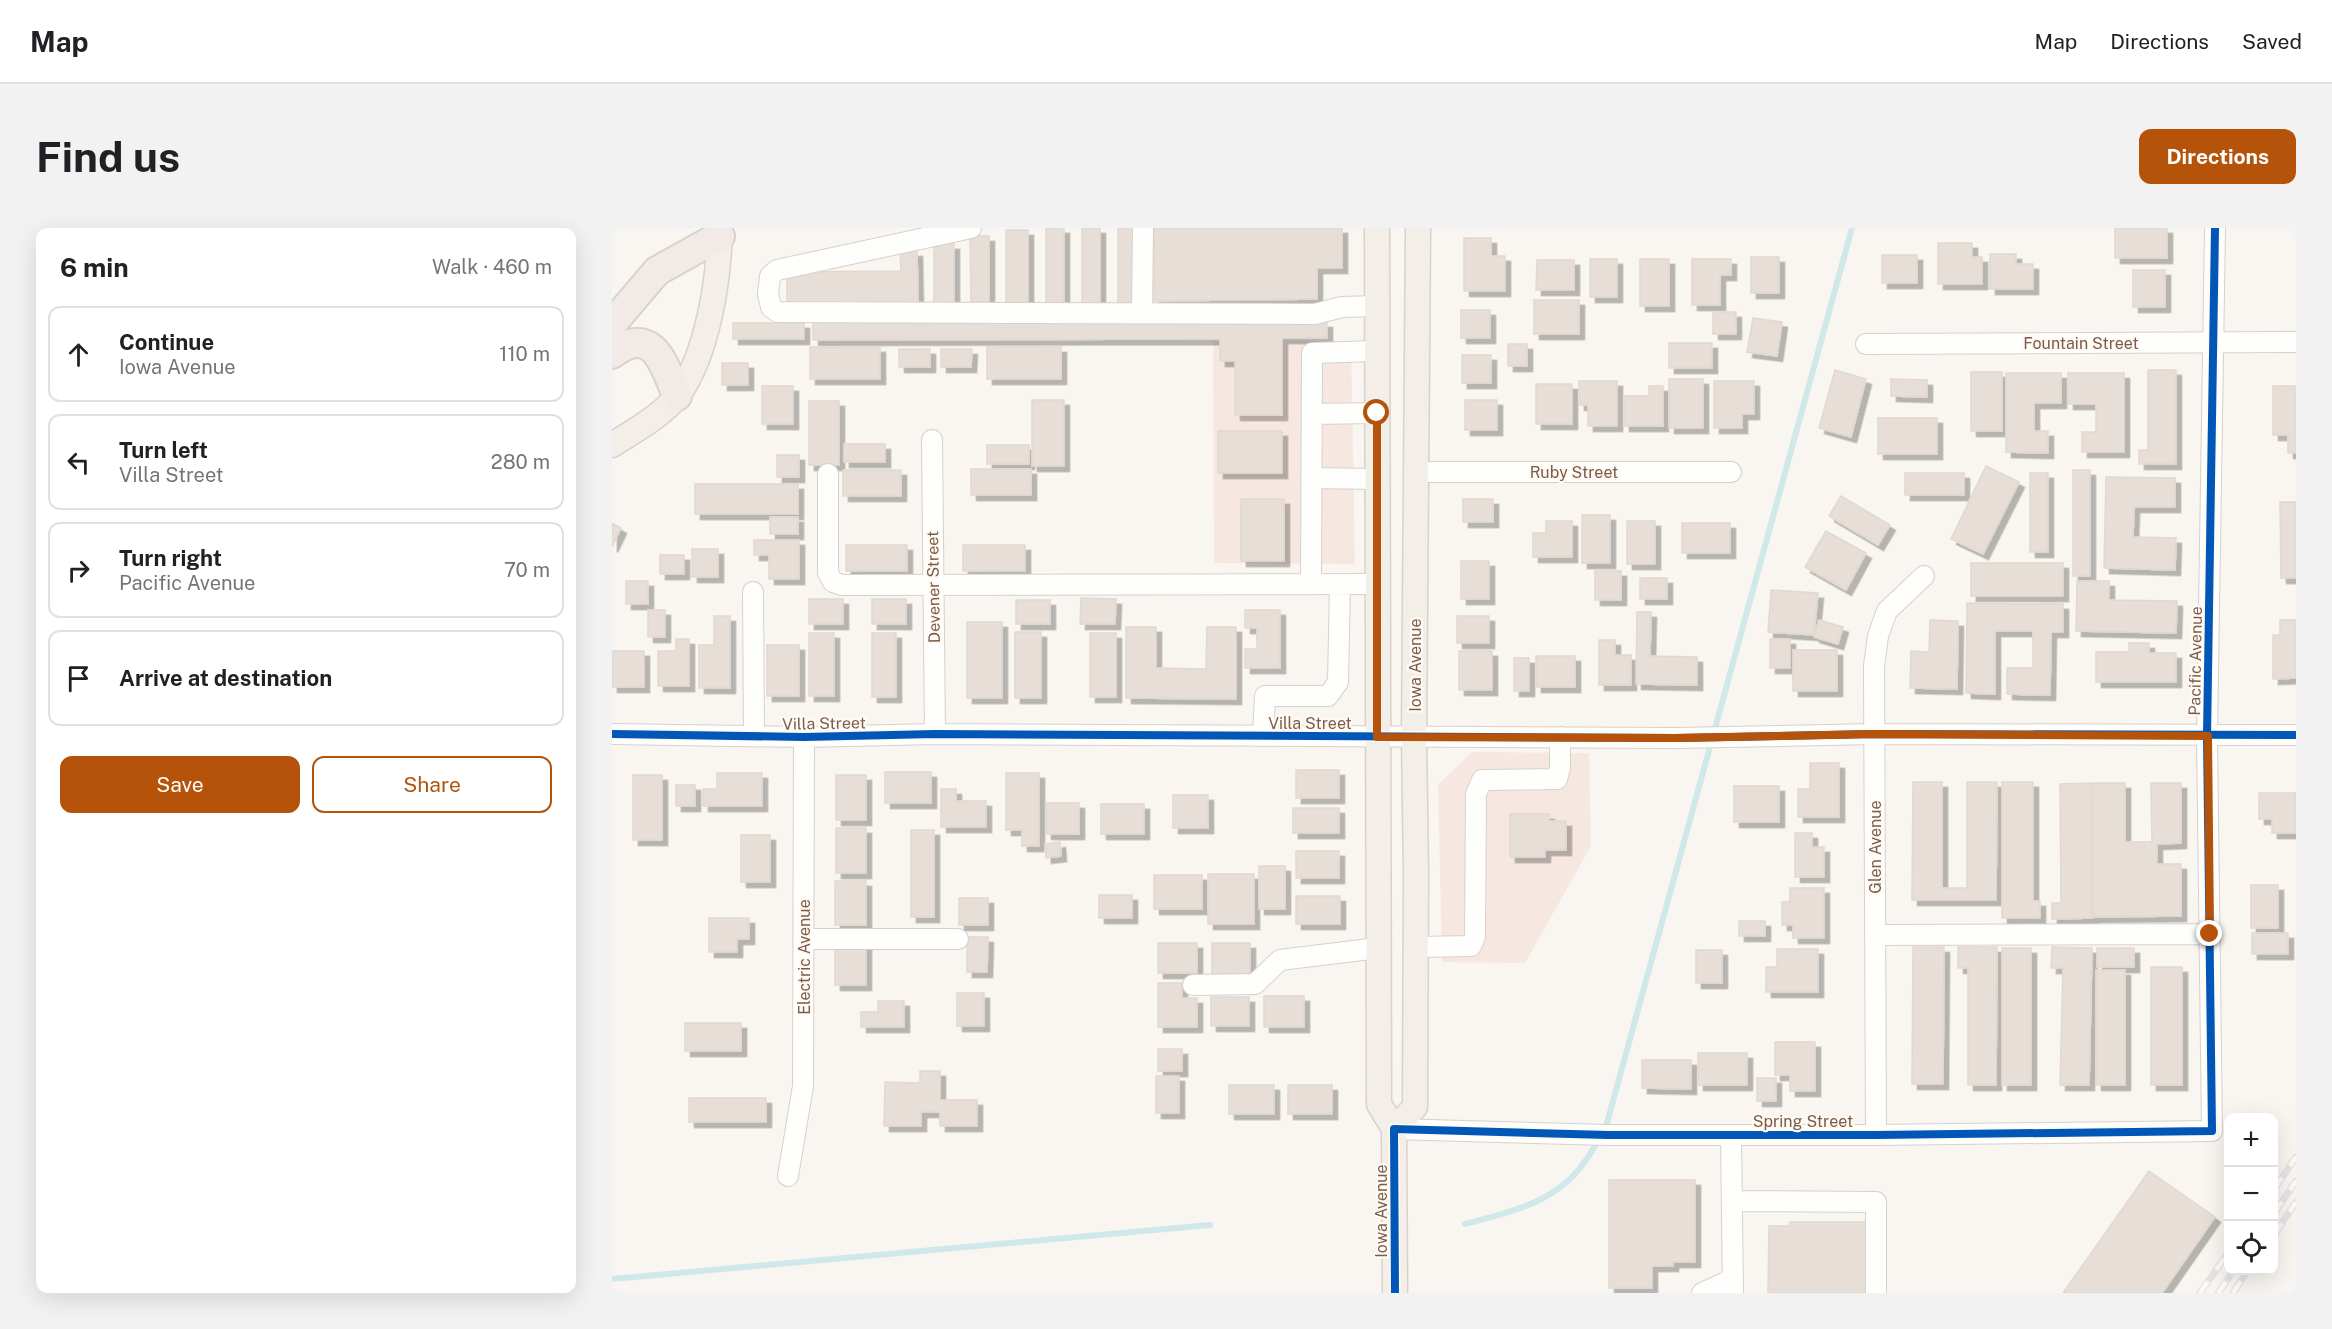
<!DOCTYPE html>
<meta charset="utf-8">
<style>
:root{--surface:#fff;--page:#f2f2f2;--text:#202124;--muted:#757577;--line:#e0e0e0;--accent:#b45309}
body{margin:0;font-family:"Public Sans",sans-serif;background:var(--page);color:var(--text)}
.controls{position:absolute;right:18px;bottom:18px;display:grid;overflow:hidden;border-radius:12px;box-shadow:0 6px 24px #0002}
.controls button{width:54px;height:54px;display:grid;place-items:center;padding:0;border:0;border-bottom:2px solid var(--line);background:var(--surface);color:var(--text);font:30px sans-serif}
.stop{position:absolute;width:18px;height:18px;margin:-14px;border:4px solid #b45309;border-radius:50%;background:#fff}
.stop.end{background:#b45309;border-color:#fff;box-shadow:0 2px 6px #0008}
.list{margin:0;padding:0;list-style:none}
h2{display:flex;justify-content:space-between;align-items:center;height:78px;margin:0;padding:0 24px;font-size:26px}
h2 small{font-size:20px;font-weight:400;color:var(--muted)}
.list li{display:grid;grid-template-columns:39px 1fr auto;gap:18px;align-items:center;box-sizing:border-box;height:96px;margin:0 12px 12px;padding:0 12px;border:2px solid var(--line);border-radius:12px}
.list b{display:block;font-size:22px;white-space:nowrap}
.list p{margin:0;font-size:20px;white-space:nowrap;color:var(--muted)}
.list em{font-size:20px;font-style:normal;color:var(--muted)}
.actions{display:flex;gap:12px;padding:18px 24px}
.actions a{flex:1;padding:14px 0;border:2px solid var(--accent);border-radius:12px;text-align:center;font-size:21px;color:var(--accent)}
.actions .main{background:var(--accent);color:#fff}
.icon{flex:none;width:33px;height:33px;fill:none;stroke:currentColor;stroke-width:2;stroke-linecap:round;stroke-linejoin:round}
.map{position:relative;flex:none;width:1684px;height:1065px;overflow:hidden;border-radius:12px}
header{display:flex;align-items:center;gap:36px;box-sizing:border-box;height:84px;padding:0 30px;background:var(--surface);border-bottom:2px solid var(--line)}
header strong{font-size:28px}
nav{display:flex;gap:33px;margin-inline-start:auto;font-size:21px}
.intro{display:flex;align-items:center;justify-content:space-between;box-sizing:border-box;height:144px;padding:0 36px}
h1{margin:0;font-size:42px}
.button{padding:15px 27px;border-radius:12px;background:var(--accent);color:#fff;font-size:21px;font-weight:700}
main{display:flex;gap:36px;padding:0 36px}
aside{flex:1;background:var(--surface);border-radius:12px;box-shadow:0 6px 24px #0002}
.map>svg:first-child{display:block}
</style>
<header>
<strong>Map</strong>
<nav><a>Map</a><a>Directions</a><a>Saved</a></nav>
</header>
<div class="intro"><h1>Find us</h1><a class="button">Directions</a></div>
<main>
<aside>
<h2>6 min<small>Walk · 460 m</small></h2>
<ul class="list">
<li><svg class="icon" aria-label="ahead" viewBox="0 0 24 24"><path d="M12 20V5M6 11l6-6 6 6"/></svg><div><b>Continue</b><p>Iowa Avenue</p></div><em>110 m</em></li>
<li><svg class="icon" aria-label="left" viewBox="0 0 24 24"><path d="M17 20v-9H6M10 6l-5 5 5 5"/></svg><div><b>Turn left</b><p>Villa Street</p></div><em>280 m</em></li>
<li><svg class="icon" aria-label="right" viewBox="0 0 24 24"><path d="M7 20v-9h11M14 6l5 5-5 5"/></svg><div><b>Turn right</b><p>Pacific Avenue</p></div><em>70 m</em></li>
<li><svg class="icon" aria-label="arrive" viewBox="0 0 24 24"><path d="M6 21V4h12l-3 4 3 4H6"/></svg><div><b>Arrive at destination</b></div></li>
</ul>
<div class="actions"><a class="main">Save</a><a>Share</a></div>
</aside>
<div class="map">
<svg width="1684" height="1065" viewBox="0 0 1684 1065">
<defs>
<filter id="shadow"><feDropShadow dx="5.5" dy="5.5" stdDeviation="0" flood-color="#0004"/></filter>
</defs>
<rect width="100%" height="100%" fill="#f9f5f0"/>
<path fill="#f6e8e1" d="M 601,113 L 739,113 L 743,336 L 602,335 Z
M 860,524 L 977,525 L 979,618 L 913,735 L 830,734 L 826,557 Z"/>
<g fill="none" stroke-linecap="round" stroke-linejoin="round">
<path stroke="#d0e8ea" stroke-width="6" d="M 853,996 C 897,984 942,976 971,936 C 981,924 987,909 995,895 L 1240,0
M 0,1051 L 598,997"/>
</g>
<path fill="#e6ded7" stroke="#e2d8d2" stroke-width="1.5" filter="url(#shadow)" d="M 434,0 L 452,0 L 452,75 L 434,75 Z
M 470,0 L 488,0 L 488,75 L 470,75 Z
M 506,0 L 524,0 L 524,75 L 506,75 Z
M 542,0 L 730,0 L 730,40 L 705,40 L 705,71 L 542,73 Z
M 1503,0 L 1555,0 L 1555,30 L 1503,30 Z
M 394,2 L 416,2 L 416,75 L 394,75 Z
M 358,8 L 377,8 L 377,74 L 359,74 Z
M 852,10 L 879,10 L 879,28 L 893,28 L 893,63 L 852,63 Z
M 1326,15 L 1360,15 L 1360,29 L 1370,29 L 1370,56 L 1326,56 Z
M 322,16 L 342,16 L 342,75 L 322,75 Z
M 305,23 L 306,75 L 175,76 L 175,44 L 289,43 L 288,24 Z
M 1378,26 L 1404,26 L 1404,36 L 1421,36 L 1421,61 L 1378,61 Z
M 1270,27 L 1305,27 L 1305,55 L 1270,55 Z
M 1139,29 L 1167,29 L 1167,65 L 1139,65 Z
M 978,31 L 1005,31 L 1005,69 L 978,69 Z
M 1028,31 L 1057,31 L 1057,78 L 1028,78 Z
M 1080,31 L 1119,31 L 1119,47 L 1108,47 L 1108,77 L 1080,77 Z
M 925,32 L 962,32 L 962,62 L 924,62 Z
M 1521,42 L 1553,42 L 1553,79 L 1521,79 Z
M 922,72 L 967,72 L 967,106 L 922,106 Z
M 849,82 L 878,82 L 878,110 L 849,110 Z
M 1101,84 L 1124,84 L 1124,106 L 1101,106 Z
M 1141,90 L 1170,94 L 1165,128 L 1135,124 Z
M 201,94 L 715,94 L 715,110 L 670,110 L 670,187 L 623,187 L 623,133 L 608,133 L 608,111 L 201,112 Z
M 121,95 L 192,95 L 192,111 L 121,111 Z
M 1057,115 L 1100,115 L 1100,140 L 1057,140 Z
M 896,116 L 915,116 L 915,138 L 896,138 Z
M 198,119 L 268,119 L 268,151 L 198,151 Z
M 375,119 L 449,119 L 449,151 L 375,151 Z
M 287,121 L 318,121 L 318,139 L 287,139 Z
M 329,121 L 360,121 L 359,139 L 329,139 Z
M 850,127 L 879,127 L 879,155 L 850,155 Z
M 110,135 L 136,135 L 136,157 L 110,157 Z
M 1223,142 L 1254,151 L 1239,209 L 1207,200 Z
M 1536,142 L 1564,142 L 1564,236 L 1527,236 L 1527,222 L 1536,222 Z
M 1359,144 L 1390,144 L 1390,203 L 1359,203 Z
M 1394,145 L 1449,145 L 1449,175 L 1422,175 L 1422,203 L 1436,203 L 1436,225 L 1394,224 Z
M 1456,145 L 1512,145 L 1512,224 L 1470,224 L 1470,204 L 1484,204 L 1484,176 L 1456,176 Z
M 1057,151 L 1091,151 L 1091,200 L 1057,200 Z
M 1279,151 L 1315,152 L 1315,169 L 1279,168 Z
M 967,153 L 1005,153 L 1005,198 L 976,198 L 976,177 L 967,177 Z
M 1102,153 L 1142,153 L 1142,186 L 1130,186 L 1130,200 L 1102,200 Z
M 924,156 L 960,156 L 960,196 L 924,196 Z
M 150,158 L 181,158 L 181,196 L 150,196 Z
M 1037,158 L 1051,158 L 1051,198 L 1012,198 L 1012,168 L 1037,168 Z
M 1661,158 L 1684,158 L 1684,225 L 1676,225 L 1676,207 L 1661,207 Z
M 420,172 L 452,172 L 452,238 L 420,238 Z
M 853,172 L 885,172 L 885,202 L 853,202 Z
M 197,173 L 227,173 L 227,237 L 197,237 Z
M 1266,190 L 1325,190 L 1325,226 L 1266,226 Z
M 606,203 L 670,203 L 670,245 L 606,245 Z
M 232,216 L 273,216 L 273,234 L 232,234 Z
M 375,217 L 417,217 L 417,236 L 375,236 Z
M 165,227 L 187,227 L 187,249 L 165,249 Z
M 1374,238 L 1407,254 L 1371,326 L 1339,311 Z
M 359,241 L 419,241 L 419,267 L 359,267 Z
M 231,242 L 289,242 L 289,268 L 231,268 Z
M 1461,242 L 1478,242 L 1478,348 L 1461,348 Z
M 1293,245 L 1352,245 L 1352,267 L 1293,267 Z
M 1418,245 L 1436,245 L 1436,324 L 1418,324 Z
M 1494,249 L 1563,250 L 1563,279 L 1522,279 L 1521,309 L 1564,310 L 1563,342 L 1492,340 Z
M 83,256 L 186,256 L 186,286 L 83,286 Z
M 1229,268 L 1278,297 L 1266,317 L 1217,288 Z
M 629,271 L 672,271 L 672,333 L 629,333 Z
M 851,271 L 881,271 L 881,294 L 851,294 Z
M 1668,274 L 1684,274 L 1684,350 L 1669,350 Z
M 970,287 L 998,287 L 998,335 L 970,335 Z
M 158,289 L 186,289 L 186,306 L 158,306 Z
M 934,293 L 960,293 L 960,329 L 921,329 L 921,305 L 934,305 Z
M 1015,293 L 1043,293 L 1043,336 L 1015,336 Z
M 0,295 L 9,300 L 0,319 Z
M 1070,295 L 1118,295 L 1118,325 L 1070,325 Z
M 1214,303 L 1254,325 L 1234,362 L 1193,339 Z
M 142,312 L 187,312 L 187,351 L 157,351 L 157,327 L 142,327 Z
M 234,317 L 295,317 L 295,343 L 234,343 Z
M 351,317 L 413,317 L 413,343 L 351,343 Z
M 80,321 L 106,321 L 106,349 L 80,349 Z
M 48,327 L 72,327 L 72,346 L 48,346 Z
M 849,333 L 877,333 L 877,371 L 849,371 Z
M 1359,335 L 1451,335 L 1451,368 L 1359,368 Z
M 983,343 L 1009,343 L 1009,372 L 983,372 Z
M 1028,350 L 1055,350 L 1055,371 L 1028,371 Z
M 14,353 L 36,353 L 36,376 L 14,376 Z
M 1465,353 L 1497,353 L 1497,372 L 1565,373 L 1564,405 L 1464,403 Z
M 1159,362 L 1206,365 L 1202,407 L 1156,404 Z
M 469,370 L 504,371 L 503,396 L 468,396 Z
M 197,371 L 231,371 L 231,396 L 197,396 Z
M 260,371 L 294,371 L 294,396 L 260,396 Z
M 404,372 L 438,372 L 438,396 L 404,396 Z
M 1355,375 L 1451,376 L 1451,404 L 1439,404 L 1438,467 L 1395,466 L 1395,440 L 1421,440 L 1421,403 L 1383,403 L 1383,466 L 1354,465 Z
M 36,382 L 53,382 L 53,409 L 36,409 Z
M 633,382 L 668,382 L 668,440 L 633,440 L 633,421 L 645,421 L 645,400 L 633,400 Z
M 1025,384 L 1039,384 L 1038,428 L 1085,429 L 1085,457 L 1024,456 Z
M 102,388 L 118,388 L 118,460 L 87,460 L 87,417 L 102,417 Z
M 845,388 L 877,388 L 877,415 L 845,415 Z
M 1207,392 L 1231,399 L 1226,416 L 1202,409 Z
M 1318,392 L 1346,393 L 1345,461 L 1298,460 L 1299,423 L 1317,424 Z
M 1668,392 L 1684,392 L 1684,450 L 1661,451 L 1661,407 L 1668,407 Z
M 355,394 L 390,394 L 390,470 L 355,470 Z
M 514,399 L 544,399 L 544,440 L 594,441 L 595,399 L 624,399 L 624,471 L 514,470 Z
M 403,404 L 429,404 L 429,470 L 403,470 Z
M 197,405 L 222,405 L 222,468 L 197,468 Z
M 260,405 L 284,405 L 284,469 L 260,469 Z
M 478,405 L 504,405 L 504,469 L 478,469 Z
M 64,411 L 77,411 L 77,458 L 46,458 L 46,423 L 64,423 Z
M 1158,411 L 1178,411 L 1178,440 L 1158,440 Z
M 987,412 L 1003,412 L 1003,427 L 1019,427 L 1019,457 L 987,457 Z
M 1517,415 L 1537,415 L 1537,425 L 1564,425 L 1564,454 L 1484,454 L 1484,424 L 1517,424 Z
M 155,417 L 187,417 L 187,468 L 155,468 Z
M 1181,422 L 1225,422 L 1225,463 L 1181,463 Z
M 0,423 L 32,423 L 32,459 L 0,459 Z
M 847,423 L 880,423 L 880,462 L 847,462 Z
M 924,428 L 963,428 L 963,459 L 924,459 Z
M 902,430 L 917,430 L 917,463 L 902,463 Z
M 1198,535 L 1227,535 L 1227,589 L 1186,589 L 1186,561 L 1198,561 Z
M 684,542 L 727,542 L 727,570 L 684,570 Z
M 273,544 L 319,544 L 319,575 L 273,575 Z
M 105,545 L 150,545 L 150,578 L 91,578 L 91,561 L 105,561 Z
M 394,545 L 427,545 L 427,618 L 410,618 L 410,602 L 394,602 Z
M 21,547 L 50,547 L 50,612 L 21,612 Z
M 224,547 L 254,547 L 254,592 L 224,592 Z
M 1301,554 L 1330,554 L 1330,660 L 1355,660 L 1355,554 L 1385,554 L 1384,672 L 1300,672 Z
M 1390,554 L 1421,554 L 1421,673 L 1428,673 L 1428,690 L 1390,690 Z
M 1480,555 L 1513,555 L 1513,614 L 1540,614 L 1539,555 L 1569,555 L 1569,615 L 1545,616 L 1545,636 L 1569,636 L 1569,688 L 1480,689 Z
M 1480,555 L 1481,690 L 1440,691 L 1440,675 L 1449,675 L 1448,556 Z
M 64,557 L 83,557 L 83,578 L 64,578 Z
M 1122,558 L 1167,558 L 1167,594 L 1122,594 Z
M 329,561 L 344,561 L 344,573 L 374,573 L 374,599 L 329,599 Z
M 1647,565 L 1684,565 L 1684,605 L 1660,605 L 1660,591 L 1647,591 Z
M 561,567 L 596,567 L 596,600 L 561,600 Z
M 434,575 L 467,575 L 467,606 L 434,606 Z
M 489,576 L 532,576 L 532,606 L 489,606 Z
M 681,580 L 727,580 L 727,605 L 681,605 Z
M 898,586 L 937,586 L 937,593 L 954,593 L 954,622 L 933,622 L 933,629 L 898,629 Z
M 224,600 L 254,600 L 254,645 L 224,645 Z
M 299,602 L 322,602 L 322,689 L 299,689 Z
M 1183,605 L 1200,605 L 1200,619 L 1212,619 L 1212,649 L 1183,649 Z
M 129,607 L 158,607 L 158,654 L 129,654 Z
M 448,614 L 449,628 L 434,630 L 433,616 Z
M 684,623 L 727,623 L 727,650 L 684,650 Z
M 647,638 L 673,638 L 673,681 L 647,681 Z
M 596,646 L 642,646 L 642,696 L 596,696 Z
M 542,647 L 590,647 L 590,681 L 542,681 Z
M 223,653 L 254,653 L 254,697 L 223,697 Z
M 1639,657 L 1666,657 L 1666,700 L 1639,700 Z
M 1178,660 L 1212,660 L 1212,710 L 1181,710 L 1181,697 L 1170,697 L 1170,674 L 1178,674 Z
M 487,667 L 520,667 L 520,690 L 487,690 Z
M 684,668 L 728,668 L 728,696 L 684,696 Z
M 347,670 L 376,670 L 376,697 L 347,697 Z
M 97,690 L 137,690 L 137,711 L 125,711 L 125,724 L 97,724 Z
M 1127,693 L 1153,693 L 1153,708 L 1127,708 Z
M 1640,705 L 1676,705 L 1676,726 L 1640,726 Z
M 355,709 L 376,709 L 375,744 L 355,744 Z
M 223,712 L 254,712 L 254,757 L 223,757 Z
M 546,715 L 585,715 L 585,745 L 546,745 Z
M 600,715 L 638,715 L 638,746 L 600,746 Z
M 1301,719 L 1332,719 L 1331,856 L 1300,856 Z
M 1346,719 L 1385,719 L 1384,857 L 1356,857 L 1356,740 L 1346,740 Z
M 1440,719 L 1480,720 L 1477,857 L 1448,857 L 1451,740 L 1439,740 Z
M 1390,720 L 1419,720 L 1419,857 L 1390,857 Z
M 1485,720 L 1522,720 L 1522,739 L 1485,739 Z
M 1165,721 L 1206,721 L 1206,764 L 1154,764 L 1154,739 L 1165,739 Z
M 1084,722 L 1110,722 L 1110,755 L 1084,755 Z
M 1539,739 L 1570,739 L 1570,857 L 1539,857 Z
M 1484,742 L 1513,742 L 1513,857 L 1484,857 Z
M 546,755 L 570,755 L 570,770 L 585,770 L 585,799 L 546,799 Z
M 345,765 L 372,765 L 372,798 L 345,798 Z
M 652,768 L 692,768 L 692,799 L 652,799 Z
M 599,769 L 637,769 L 637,798 L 599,798 Z
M 266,773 L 292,773 L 292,799 L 249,799 L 249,784 L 266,784 Z
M 73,795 L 129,795 L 129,823 L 73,823 Z
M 1163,814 L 1203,814 L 1203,863 L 1178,863 L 1178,847 L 1163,847 Z
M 546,821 L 570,821 L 570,843 L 546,843 Z
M 1086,825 L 1135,825 L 1135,857 L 1086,857 Z
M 1030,832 L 1079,832 L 1079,861 L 1030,860 Z
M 308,843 L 328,843 L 328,872 L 365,872 L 365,898 L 328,898 L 328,884 L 309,884 L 309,898 L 272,898 L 273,854 L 308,855 Z
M 544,848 L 567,848 L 567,885 L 544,885 Z
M 1145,850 L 1164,850 L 1164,873 L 1145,873 Z
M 617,857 L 662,857 L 662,886 L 617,886 Z
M 676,857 L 720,857 L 720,886 L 676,886 Z
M 77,870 L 154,870 L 154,894 L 77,894 Z
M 1537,943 L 1603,989 L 1550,1065 L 1451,1065 Z
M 997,952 L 1083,952 L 1083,1034 L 1061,1034 L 1061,1038 L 1040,1038 L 1040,1060 L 997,1060 Z
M 1178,994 L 1257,994 L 1257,1065 L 1156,1065 L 1157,998 L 1178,998 Z"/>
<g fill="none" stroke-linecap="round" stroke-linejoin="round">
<g stroke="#d7d1cb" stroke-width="22">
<path id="minor" d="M 359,0 L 165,42 L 158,48 L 156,66 L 159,79 L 166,84 L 703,86 L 730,79 L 765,78
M 530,85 L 531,0
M 1254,116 L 1684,114
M 700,186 L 765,185
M 320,212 L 323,506
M 804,244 L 1119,244
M 216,246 L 216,345 L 221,354 L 230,357 L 764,356
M 699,250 L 764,251
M 699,356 L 700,125 L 765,123
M 141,364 L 142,508
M 0,506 L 192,509 L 323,506 L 1064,510 L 1263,506 L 1684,507
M 651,508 L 653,468 L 716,468 L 726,454 L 728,356
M 1263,707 L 1598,706
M 192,711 L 346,711
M 804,719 L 859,718 L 863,709 L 864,566 L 870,552 L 945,551 L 948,540 L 948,509
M 581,757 L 643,756 L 668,732 L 766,720
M 782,901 L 996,907 L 1264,907 L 1600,903 L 1595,508 L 1603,0
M 1119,907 L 1121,1065
M 1264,907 L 1262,438 L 1266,408 L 1275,383 L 1312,348
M 176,948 L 191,858 L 192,509
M 1120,973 L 1264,974 L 1264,1065
M 1090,1065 L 1121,1051"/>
</g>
<g stroke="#dad1cc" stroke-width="27">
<path id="major" d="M 765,0 L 767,876 L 782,901 L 783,1065
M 0,217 C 22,203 50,188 66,167 C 96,126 107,51 108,0
M 782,901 L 803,879 L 804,645 L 802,509 L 806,0"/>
</g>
<g stroke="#dad1cc" stroke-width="32">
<path id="highway" d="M 0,96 L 45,43 L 108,8
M 0,126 C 41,95 52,136 65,168"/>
</g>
<use href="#minor" stroke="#fefefd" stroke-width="20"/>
<use href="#major" stroke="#f3eee8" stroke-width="24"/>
<use href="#highway" stroke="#f2eae7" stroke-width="28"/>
<g stroke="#e6e3e7" stroke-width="7">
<path id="rail" d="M 1662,961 L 1684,929
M 1662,985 L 1684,953
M 1662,1007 L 1684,974
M 1588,1065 L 1616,1025
M 1606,1065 L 1622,1042
M 1621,1065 L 1636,1042"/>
</g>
<use href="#rail" stroke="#fffaf3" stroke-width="4.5" stroke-dasharray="14" stroke-linecap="butt"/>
<g stroke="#fffaf3" stroke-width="11">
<path id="cycleway" d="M 0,506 L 192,509 L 323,506 L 1064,510 L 1263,506 L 1684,507
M 783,1065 L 782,901 L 996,907 L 1264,907 L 1600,903 L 1595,508 L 1603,0"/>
</g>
<use href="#cycleway" stroke="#0057b8" stroke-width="8"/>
</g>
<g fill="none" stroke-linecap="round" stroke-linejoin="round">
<path stroke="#b45309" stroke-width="8" d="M 765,185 L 765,509 L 1064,510 L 1263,506 L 1596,508 L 1598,706"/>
</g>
<g text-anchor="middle" stroke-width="4.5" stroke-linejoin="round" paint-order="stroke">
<g font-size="16" fill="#7a5c4d" stroke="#fffaf3">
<text x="1469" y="121">Fountain Street</text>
<text x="962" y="250">Ruby Street</text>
<text transform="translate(321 359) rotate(-91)" y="6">Devener Street</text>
<text transform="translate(1583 433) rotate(-89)" y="6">Pacific Avenue</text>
<text transform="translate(803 437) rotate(-90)" y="6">Iowa Avenue</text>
<text transform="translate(212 495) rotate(-1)" y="6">Villa Street</text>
<text x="698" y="501">Villa Street</text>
<text transform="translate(1263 619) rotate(-90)" y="6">Glen Avenue</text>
<text transform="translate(192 729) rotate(-90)" y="6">Electric Avenue</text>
<text x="1191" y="899">Spring Street</text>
<text transform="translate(769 983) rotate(-90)" y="6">Iowa Avenue</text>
</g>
</g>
</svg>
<div class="controls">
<button>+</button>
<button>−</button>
<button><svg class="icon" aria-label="locate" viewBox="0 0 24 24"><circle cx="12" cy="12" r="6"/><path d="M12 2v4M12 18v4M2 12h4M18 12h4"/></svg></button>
</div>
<div class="stop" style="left:765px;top:185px"></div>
<div class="stop end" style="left:1598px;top:706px"></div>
</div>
</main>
